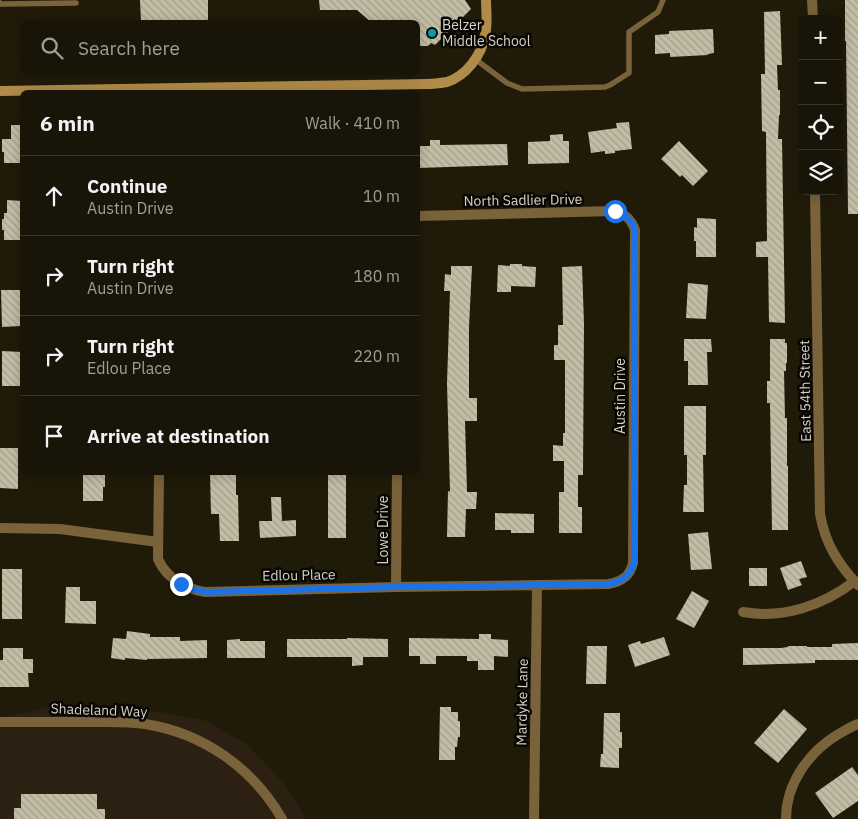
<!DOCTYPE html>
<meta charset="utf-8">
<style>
:root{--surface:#181407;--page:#252115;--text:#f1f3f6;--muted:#9f9e9b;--line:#363328}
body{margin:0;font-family:"IBM Plex Sans",sans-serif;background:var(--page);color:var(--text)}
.controls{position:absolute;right:15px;top:15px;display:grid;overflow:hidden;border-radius:8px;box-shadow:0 2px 12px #0003}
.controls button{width:45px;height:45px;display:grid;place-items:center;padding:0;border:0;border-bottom:1px solid var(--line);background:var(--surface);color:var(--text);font:25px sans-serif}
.stop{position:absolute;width:15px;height:15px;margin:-11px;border:4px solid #1a73e8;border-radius:50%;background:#fff}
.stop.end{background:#1a73e8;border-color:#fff;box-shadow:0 1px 5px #0008}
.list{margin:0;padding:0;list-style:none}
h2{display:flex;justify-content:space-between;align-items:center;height:65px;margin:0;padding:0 20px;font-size:21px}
h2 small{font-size:16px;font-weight:400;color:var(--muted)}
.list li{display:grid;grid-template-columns:32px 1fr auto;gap:15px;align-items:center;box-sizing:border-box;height:80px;padding:0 20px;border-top:1px solid var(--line)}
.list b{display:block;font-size:19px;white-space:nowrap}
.list p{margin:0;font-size:16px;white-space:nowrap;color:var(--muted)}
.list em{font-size:16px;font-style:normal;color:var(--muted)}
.icon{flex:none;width:28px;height:28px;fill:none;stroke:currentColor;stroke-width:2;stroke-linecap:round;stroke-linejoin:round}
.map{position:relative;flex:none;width:858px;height:819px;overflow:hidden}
.search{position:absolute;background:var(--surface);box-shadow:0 2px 12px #0003;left:20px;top:20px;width:400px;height:55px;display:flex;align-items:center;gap:12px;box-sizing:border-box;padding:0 18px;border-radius:8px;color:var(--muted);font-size:19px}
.panel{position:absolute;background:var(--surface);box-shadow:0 2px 12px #0003;left:20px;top:90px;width:400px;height:385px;border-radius:8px}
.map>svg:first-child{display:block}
</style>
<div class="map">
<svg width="858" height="819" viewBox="0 0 858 819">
<defs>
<pattern id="building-back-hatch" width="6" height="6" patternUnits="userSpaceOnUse" patternTransform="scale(1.25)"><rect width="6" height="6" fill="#c3bda6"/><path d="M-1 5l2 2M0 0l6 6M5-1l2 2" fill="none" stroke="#a29e8c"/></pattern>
</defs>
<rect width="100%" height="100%" fill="#201b09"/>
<path fill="#2c2012" d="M 55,706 L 90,707 L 160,712 L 207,721 L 249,746 L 287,787 L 306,819 L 0,819 L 0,718 Z"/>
<path fill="url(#building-back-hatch)" d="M 140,0 L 208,0 L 208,21 L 141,22 Z
M 319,0 L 465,0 L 471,9 L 435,45 L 431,43 L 428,46 L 418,46 L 418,22 L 371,22 L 357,10 L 320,10 Z
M 845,0 L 858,0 L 858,214 L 848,214 L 846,41 L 845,41 Z
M 780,11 L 782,65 L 777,65 L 778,90 L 780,90 L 780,115 L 779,115 L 778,139 L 782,139 L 785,323 L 769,322 L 768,257 L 756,257 L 756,242 L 767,241 L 766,132 L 762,131 L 761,74 L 765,74 L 764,12 Z
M 713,29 L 714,53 L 708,54 L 708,55 L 670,57 L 670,53 L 655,54 L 655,35 L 669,34 L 669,31 Z
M 629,122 L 632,149 L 615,151 L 615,153 L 605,154 L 605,151 L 591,153 L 588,132 L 617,128 L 616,123 Z
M 11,125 L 22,125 L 22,144 L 21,145 L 21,163 L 4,163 L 4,152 L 2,152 L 2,139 L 11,139 Z
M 563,134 L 563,141 L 569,141 L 569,163 L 528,164 L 528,142 L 550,141 L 550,135 Z
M 430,140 L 440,140 L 440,145 L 507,144 L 508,165 L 418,168 L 418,146 L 430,146 Z
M 679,141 L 708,171 L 693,186 L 682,175 L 680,177 L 661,159 Z
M 7,200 L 22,201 L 22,240 L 4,240 L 4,230 L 2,230 L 2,219 L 4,219 L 4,213 L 7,213 Z
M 697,218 L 716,219 L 716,257 L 696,257 L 696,241 L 694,241 L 694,227 L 697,228 Z
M 510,264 L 522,264 L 522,266 L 536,267 L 535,287 L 511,286 L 511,292 L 497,292 L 498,265 L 510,266 Z
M 451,266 L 472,266 L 469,327 L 469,398 L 477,398 L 477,421 L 465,421 L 467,492 L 477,492 L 476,509 L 466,509 L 465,537 L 447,537 L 448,491 L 450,492 L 447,383 L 450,291 L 444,291 L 445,274 L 451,275 Z
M 582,266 L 584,324 L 583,475 L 578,475 L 578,507 L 582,507 L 582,533 L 559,533 L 559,492 L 564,492 L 564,461 L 553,461 L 553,445 L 563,446 L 563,433 L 565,433 L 565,360 L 554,360 L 554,345 L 558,345 L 558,325 L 563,325 L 562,267 Z
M 688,283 L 708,285 L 706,319 L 686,318 Z
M 1,290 L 20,290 L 20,297 L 22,297 L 22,309 L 20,309 L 21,326 L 2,327 Z
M 684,339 L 711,339 L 712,352 L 707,352 L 708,385 L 688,385 L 688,361 L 684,361 Z
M 770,339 L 785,339 L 785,343 L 787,343 L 787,363 L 786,363 L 786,371 L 784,371 L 785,418 L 787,418 L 787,466 L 788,466 L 788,530 L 772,530 L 770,403 L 767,403 L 767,381 L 770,381 Z
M 2,351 L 22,352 L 21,386 L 2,386 Z
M 684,406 L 706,406 L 706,455 L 703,455 L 704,512 L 683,512 L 684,485 L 687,485 L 687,455 L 684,455 Z
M 0,448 L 18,448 L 18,489 L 0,488 Z
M 83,472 L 105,472 L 105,487 L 103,487 L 103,501 L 83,501 Z
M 210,472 L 236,472 L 236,495 L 238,495 L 239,541 L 220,541 L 219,514 L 211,514 Z
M 328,472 L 346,472 L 346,538 L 328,538 Z
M 271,497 L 281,497 L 282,521 L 296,520 L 296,536 L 260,538 L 259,521 L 272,521 Z
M 495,513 L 534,514 L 534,533 L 511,533 L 511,530 L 495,530 Z
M 708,532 L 712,569 L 691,570 L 688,534 Z
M 801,561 L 807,577 L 799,579 L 802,585 L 788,590 L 780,568 Z
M 749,568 L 767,568 L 767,586 L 749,586 Z
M 2,569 L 22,569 L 22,619 L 2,619 Z
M 66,587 L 80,587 L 80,601 L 96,601 L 96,624 L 65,623 Z
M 692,591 L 709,601 L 694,628 L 676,619 Z
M 127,631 L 150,634 L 150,637 L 180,637 L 180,641 L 207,640 L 207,658 L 147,659 L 147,660 L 125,658 L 125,660 L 111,658 L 113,638 L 126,639 Z
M 479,634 L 491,634 L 491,639 L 508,640 L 508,657 L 494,656 L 494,670 L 478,670 L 478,661 L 467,661 L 467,656 L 436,656 L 436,664 L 420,664 L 420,656 L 409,656 L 409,638 L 479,639 Z
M 664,637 L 670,655 L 635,667 L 628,645 L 640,641 L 641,644 Z
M 347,638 L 388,639 L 388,657 L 363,657 L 363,665 L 352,666 L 352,657 L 287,657 L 287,639 L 347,639 Z
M 240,639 L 240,641 L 265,641 L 265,658 L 227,658 L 227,640 Z
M 858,643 L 858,660 L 815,660 L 815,663 L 743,665 L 743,648 L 781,648 L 788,647 L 788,646 L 807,646 L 807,647 L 832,647 L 832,644 Z
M 587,646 L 607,646 L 606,684 L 586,684 Z
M 3,648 L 23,648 L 23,659 L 33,659 L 33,673 L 28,673 L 29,687 L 0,687 L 0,660 L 3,660 Z
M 440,707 L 451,707 L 451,712 L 458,712 L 458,721 L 460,721 L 460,737 L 458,737 L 457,747 L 455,747 L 455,760 L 439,760 Z
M 784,709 L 807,729 L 778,763 L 754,743 Z
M 604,713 L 620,713 L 620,732 L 622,732 L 622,748 L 619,748 L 619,768 L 600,767 L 601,754 L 603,754 Z
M 852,767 L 858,775 L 858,801 L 833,818 L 815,793 Z
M 21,794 L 97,794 L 97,809 L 105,809 L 105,819 L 14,819 L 14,808 L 21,808 Z"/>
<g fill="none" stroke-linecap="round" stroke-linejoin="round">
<path stroke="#7a623b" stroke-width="5.5" d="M 0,3 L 1,4 L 76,3
M 475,59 L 507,83 L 522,89 L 605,87 L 610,85 L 629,73 L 629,32 L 658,12 L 663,0"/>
<path stroke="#7a623b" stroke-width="10" d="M 812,0 L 813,19
M 815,191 L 820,514 C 825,543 838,564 858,585
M 159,472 L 158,559 C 166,578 186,589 205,592 L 396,587 L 608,584 C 622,582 630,576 633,563 L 635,230 C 631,219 625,213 613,211 L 418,216
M 0,528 L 60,529 L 158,542
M 396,587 L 397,472
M 743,612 C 783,619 822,606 855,581
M 0,722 C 29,722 59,722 88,722 C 107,722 127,721 145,724 C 203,733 253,768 282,819
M 534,819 L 537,585
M 786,819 C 786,784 808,753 837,735 C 844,731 850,727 858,724"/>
<path stroke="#b08b49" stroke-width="10" d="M 0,91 L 427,84 C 434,84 441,83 447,82 C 466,76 482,55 485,35 C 488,24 486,11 486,0"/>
</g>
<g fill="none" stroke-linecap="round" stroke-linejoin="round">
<path stroke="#1a73e8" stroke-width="6" d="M 181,584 L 192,589 L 206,592 L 396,587 L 608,584 C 622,582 630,576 634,563 L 635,230 C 632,220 625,214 615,211"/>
</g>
<circle fill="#0f9aa8" stroke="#080602" stroke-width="2" cx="432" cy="33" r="5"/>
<g text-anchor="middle" stroke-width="5" stroke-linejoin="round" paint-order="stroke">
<g font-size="14" fill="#d5d2c7" stroke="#080602" text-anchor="start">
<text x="442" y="30">Belzer<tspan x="442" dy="16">Middle School</tspan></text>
</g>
<g font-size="14" fill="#d5d2c7" stroke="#080602">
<text transform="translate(523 200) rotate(-1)" y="5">North Sadlier Drive</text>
<text transform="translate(805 391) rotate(-91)" y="5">East 54th Street</text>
<text transform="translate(620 396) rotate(-90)" y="5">Austin Drive</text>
<text transform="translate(383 530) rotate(-90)" y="5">Lowe Drive</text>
<text transform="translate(299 575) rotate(-1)" y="5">Edlou Place</text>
<text transform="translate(522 702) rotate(-89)" y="5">Mardyke Lane</text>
<text transform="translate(99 710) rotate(2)" y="5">Shadeland Way</text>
</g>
</g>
</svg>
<div class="controls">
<button>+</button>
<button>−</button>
<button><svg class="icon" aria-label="locate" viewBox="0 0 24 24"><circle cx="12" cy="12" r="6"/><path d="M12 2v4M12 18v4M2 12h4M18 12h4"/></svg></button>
<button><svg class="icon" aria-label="layers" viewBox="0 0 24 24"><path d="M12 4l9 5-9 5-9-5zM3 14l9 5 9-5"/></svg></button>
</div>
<div class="stop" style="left:615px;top:211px"></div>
<div class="stop end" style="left:181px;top:584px"></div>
<div class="search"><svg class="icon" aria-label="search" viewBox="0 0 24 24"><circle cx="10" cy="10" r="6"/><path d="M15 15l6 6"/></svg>Search here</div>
<section class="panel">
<h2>6 min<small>Walk · 410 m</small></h2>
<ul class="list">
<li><svg class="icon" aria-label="ahead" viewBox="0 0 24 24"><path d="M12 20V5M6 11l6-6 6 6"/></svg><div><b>Continue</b><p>Austin Drive</p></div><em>10 m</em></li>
<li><svg class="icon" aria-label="right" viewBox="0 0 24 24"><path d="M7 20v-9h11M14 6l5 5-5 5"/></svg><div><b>Turn right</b><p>Austin Drive</p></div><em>180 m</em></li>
<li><svg class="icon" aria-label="right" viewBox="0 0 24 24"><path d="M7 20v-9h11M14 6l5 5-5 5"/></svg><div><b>Turn right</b><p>Edlou Place</p></div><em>220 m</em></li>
<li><svg class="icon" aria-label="arrive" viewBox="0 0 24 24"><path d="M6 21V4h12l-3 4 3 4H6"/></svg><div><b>Arrive at destination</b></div></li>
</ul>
</section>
</div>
